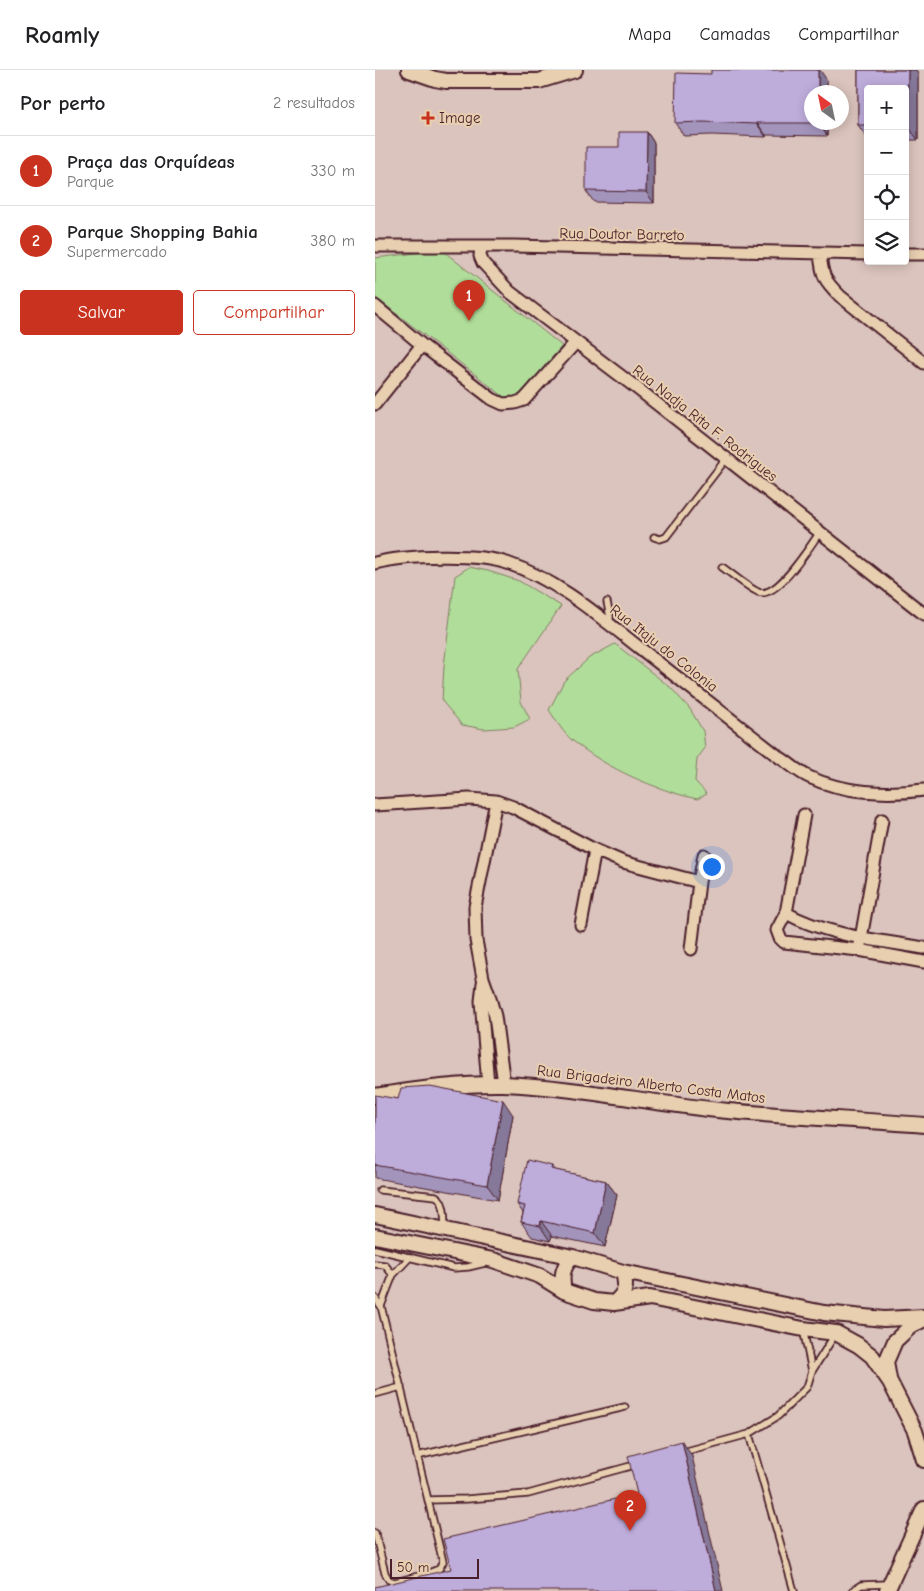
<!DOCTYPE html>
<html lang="pt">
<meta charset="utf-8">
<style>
:root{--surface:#fff;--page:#f2f2f2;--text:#202124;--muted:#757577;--line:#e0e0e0;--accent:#c8321e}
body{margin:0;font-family:"Comic Neue",sans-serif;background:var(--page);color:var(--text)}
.controls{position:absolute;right:15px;top:15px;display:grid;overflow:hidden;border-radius:5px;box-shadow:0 2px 12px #0003}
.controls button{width:45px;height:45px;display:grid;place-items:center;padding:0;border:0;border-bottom:1px solid var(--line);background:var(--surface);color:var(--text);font:25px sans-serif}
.compass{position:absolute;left:429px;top:15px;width:45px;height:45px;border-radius:50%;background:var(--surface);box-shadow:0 2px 12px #0003;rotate:327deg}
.scale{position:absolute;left:15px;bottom:12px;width:89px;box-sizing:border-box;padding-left:5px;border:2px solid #4a1f2b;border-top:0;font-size:14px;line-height:18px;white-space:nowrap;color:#4a1f2b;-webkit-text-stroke:4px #e7cfb0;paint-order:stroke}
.you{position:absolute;left:336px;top:796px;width:18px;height:18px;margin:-12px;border:4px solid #fff;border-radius:50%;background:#1a73e8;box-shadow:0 0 0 8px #1a73e833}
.badge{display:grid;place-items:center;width:32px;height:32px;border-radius:50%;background:var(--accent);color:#fff;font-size:16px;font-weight:700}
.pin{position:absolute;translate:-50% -41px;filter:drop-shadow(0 1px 2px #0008)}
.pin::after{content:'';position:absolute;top:26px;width:18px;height:15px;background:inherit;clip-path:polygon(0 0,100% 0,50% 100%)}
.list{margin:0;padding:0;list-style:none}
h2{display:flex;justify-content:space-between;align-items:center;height:65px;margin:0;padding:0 20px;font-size:21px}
h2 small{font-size:16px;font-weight:400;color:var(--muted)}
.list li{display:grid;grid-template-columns:32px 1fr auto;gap:15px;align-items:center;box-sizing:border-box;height:70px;padding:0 20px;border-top:1px solid var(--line)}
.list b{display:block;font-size:19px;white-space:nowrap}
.list p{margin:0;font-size:16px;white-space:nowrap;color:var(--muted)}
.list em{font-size:16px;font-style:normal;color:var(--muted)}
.actions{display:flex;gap:10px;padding:15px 20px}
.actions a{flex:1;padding:11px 0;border:1px solid var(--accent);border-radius:5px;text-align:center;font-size:18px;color:var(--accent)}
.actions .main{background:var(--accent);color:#fff}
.icon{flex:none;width:28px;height:28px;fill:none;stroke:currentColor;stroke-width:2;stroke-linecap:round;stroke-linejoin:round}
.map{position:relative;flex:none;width:549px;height:1521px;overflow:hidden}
header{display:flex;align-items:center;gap:30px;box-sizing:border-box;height:70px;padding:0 25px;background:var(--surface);border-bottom:1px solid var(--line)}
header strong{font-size:24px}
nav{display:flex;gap:28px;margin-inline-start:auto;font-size:18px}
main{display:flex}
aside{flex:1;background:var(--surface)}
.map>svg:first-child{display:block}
</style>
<header>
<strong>Roamly</strong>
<nav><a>Mapa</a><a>Camadas</a><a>Compartilhar</a></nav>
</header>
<main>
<aside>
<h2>Por perto<small>2 resultados</small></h2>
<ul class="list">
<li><span class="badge">1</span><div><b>Praça das Orquídeas</b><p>Parque</p></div><em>330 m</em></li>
<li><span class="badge">2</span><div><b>Parque Shopping Bahia</b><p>Supermercado</p></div><em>380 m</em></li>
</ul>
<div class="actions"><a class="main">Salvar</a><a>Compartilhar</a></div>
</aside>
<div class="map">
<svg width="549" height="1521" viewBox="0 0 549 1521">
<rect width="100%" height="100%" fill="#dbc4bd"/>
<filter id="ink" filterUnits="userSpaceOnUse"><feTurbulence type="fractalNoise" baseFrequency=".02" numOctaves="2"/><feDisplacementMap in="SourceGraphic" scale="10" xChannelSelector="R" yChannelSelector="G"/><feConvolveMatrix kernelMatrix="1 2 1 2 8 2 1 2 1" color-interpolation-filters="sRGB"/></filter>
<g filter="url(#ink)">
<path fill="#b1dd9a" stroke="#7e7e62" d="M 67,180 L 187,276 L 137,333 L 0,227 L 0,188 Z
M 94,497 L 113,501 L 144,511 L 186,536 L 143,599 L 146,632 L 155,649 L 139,657 L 109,659 L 87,655 L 67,631 L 69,596 L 80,506 Z
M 240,574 L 295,617 L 315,639 L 328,661 L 330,678 L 322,689 L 320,711 L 332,724 L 322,729 C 279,719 233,699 198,671 C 188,663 181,650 174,640 L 189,611 L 214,588 Z"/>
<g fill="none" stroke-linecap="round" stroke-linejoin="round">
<g stroke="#4a1f2b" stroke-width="9">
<path id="service" d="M 279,467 L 285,469 L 291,467 L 351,389
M 347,497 C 357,504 372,517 383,522 C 402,530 435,476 445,462
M 232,532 L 235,547 L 234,554
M 5,1120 L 61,1126 C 71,1132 69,1148 70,1158
M 0,1179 L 79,1198 L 93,1197 L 110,1193
M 0,1194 L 10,1195 L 18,1205
M 0,1228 L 6,1236
M 428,1259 L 437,1301
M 0,1324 L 26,1317
M 374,1364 L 419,1521
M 308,1382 L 374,1364 L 403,1346 L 432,1317 L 437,1301 L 461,1263
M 42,1386 L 250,1337
M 53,1430 L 92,1429 L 153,1424 L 263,1394
M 0,1463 L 10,1503 L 14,1510 L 20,1512 L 51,1504 L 64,1499 L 68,1492 L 6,1236 L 18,1205 L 35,1187
M 477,1521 L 486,1515 L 513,1514"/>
</g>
<g stroke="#4a1f2b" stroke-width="15">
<path id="minor" d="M 0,176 L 138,176 L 493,184
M 106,177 L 105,186 L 108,193 L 135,222 L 263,319 L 549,544
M 445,183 C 447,206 449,210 465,226 L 549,293
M 530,184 L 549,184
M 0,236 L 47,275 L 117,329 L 128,334 L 140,333 L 149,330 L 201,272
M 0,334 L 47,275
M 0,493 C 31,485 102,483 132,493 C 183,510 225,547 266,579 C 312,615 358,651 404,687 C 414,693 423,702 434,707 C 468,723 512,725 549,720
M 121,731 L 100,837 L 101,870 L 108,908 L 114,925 L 120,946 L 129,1014
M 0,735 L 94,729 L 121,731 L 138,737 L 220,780 L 248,792 L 324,812
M 429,745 L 411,843 L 402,860 L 405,868 L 409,872 L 484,880 L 549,892
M 411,843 C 453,866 502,870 549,878
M 206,855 L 220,780
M 485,874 L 507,750
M 316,879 L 324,812 L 329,785
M 108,913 L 106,931 L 113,1014"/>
</g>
<g stroke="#4a1f2b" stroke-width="18">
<path id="tertiary" d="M 34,0 L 60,9 L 71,11 L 164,11 L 200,0
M 0,1026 C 42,1019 85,1013 128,1014 C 203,1017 278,1034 353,1041 C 418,1047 484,1050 549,1055
M 0,1145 L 198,1187 L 248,1202 L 449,1243 L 509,1249 L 549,1247
M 0,1166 L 118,1190 L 165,1206 L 189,1221 L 219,1231 L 239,1233 L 275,1228 L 428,1259 L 461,1263 L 483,1275 L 497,1286 L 515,1312 L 540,1361 L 549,1390
M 189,1221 C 186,1207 187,1196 198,1187
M 239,1233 C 251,1222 252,1218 248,1202
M 514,1309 L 511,1292 L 520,1271 L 536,1256 L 549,1249
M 512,1521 L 549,1439"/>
</g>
<use href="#service" stroke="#e7cfb0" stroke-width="5.5"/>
<use href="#minor" stroke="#e7cfb0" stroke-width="11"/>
<use href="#tertiary" stroke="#e7cfb0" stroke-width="14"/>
</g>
<path fill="#a394bc" stroke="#4a1f2b" d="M 483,0 L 541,0 L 543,4 L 543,70 L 530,70 L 530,19 L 493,19 L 493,69 L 483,55 Z
M 452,10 L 452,22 L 436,22 L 436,52 L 452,52 L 452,66 L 391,65 L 391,67 L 337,65 L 309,66 L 300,53 Z
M 272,62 L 279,73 L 279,133 L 219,132 L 211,121 Z
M 0,1027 L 23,1029 L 138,1045 L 123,1130 L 0,1108 Z
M 177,1096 L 180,1100 L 231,1111 L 242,1125 L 230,1177 L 177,1166 L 175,1171 L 157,1167 L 146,1152 L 148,1143 L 142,1134 Z"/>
<path fill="#857899" stroke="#4a1f2b" d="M 443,0 L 445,0 L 452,10 L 452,22 L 443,22 Z
M 533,0 L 541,0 L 543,4 L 543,70 L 532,55 Z
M 443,52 L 452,52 L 452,66 Z
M 382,53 L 391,65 L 391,67 L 382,54 Z
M 272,62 L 279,73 L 279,133 L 271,122 Z
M 128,1030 L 138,1045 L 123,1130 L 112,1115 Z
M 231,1111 L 242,1125 L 230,1177 L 220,1163 Z
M 166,1151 L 177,1166 L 175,1171 L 165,1156 Z
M 307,1371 L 317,1386 L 348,1521 L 341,1521 Z"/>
<path fill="#beacdb" stroke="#4a1f2b" d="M 336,0 L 443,0 L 443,22 L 436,22 L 436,52 L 443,53 L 382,53 L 382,54 L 328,52 L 300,53 L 301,3 L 336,4 Z
M 483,0 L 533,0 L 532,55 L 530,55 L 530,19 L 493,19 L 493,55 L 483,55 Z
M 244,62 L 272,62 L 271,122 L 211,121 L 211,77 L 244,77 Z
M 55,1016 L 128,1030 L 112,1115 L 0,1095 L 0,1025 L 23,1029 L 26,1018 Z
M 152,1090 L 177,1096 L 176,1099 L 231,1111 L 220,1163 L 166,1151 L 165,1156 L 146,1152 L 150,1136 L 142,1134 Z
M 307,1371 L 341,1521 L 0,1521 L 0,1517 L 76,1499 L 68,1469 L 262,1424 L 253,1386 Z"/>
</g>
<path fill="#c8321e" stroke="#e7cfb0" stroke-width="2" d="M50.5 40.5h5v5h5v5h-5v5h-5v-5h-5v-5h5z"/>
<g text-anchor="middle" stroke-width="4" stroke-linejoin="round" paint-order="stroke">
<g font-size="15" fill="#4a1f2b" stroke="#e7cfb0" text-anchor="start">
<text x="64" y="53">Image</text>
</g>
<g font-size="15" fill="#4a1f2b" stroke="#e7cfb0">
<text transform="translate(247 164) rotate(1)" y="5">Rua Doutor Barreto</text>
<text transform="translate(330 353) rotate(38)" y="5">Rua Nadja Rita F. Rodrigues</text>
<text transform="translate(289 578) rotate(38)" y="5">Rua Itaju do Colonia</text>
<text transform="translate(276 1014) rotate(7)" y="5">Rua Brigadeiro Alberto Costa Matos</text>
</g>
</g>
</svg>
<div class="controls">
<button>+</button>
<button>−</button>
<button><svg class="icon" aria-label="locate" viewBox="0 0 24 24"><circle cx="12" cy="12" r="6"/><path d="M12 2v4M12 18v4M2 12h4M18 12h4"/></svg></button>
<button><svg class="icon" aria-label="layers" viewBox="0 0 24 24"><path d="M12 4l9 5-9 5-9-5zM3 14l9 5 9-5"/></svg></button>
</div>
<svg class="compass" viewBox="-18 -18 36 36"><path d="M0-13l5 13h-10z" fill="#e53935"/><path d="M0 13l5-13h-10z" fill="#757577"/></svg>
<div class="scale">50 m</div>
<div class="you"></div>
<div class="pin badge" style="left:94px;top:251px">1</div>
<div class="pin badge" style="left:255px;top:1461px">2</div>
</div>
</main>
